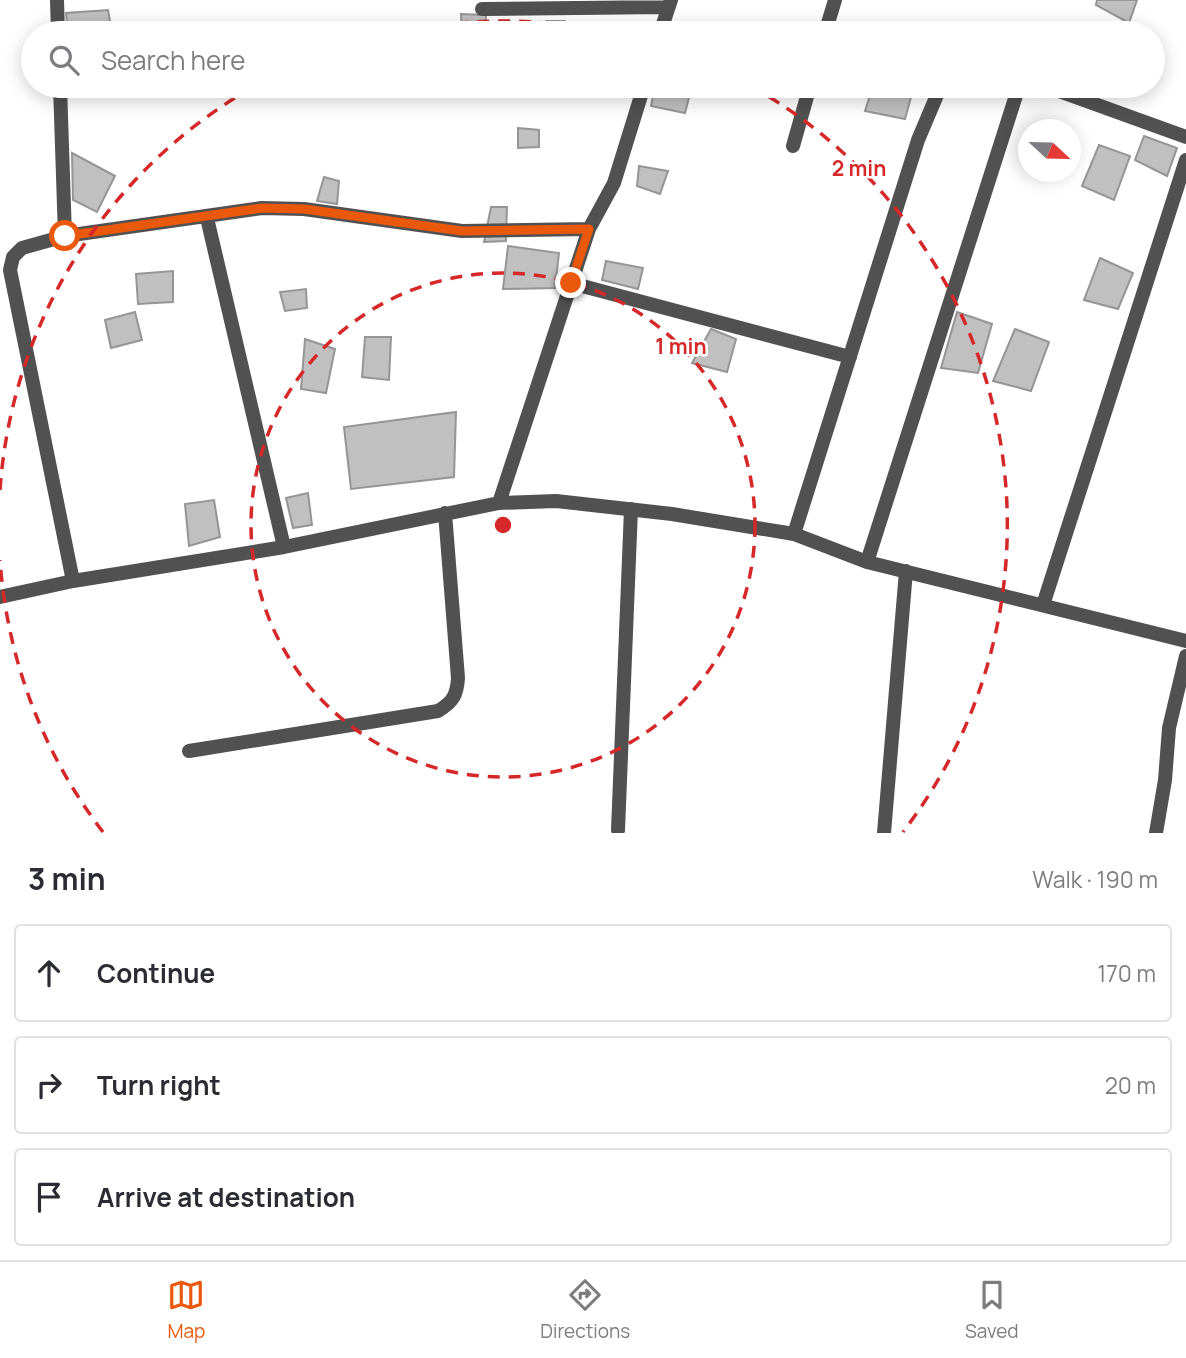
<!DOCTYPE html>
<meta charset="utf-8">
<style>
:root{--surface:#fff;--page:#f7f7f7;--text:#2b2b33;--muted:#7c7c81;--line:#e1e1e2;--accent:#ea580c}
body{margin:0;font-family:Manrope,sans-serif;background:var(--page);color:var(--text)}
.compass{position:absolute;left:1018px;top:119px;width:63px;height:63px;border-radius:50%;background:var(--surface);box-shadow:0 4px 18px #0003;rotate:112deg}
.stop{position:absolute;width:21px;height:21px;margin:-16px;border:5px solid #ea580c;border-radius:50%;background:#fff}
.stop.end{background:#ea580c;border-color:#fff;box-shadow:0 2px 7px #0008}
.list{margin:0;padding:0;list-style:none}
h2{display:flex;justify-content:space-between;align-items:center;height:91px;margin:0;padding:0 28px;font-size:30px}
h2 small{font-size:23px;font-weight:400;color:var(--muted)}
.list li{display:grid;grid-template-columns:46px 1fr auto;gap:21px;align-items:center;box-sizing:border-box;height:98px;margin:0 14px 14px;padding:0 14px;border:2px solid var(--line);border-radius:7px}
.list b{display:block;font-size:26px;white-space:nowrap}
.list em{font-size:23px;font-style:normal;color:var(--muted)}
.icon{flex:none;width:38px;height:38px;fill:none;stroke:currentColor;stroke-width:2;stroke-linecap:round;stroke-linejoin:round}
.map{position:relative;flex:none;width:1186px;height:833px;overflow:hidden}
.search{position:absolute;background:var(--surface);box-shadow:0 4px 18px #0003;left:21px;right:21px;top:21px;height:77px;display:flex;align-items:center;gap:18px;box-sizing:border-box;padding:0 24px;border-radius:38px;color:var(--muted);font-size:26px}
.sheet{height:427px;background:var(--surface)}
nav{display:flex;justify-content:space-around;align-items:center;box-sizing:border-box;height:98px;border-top:2px solid var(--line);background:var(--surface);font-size:19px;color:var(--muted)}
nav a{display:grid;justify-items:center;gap:4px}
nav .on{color:var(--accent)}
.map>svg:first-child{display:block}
</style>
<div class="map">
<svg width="1186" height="833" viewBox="0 0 1186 833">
<rect width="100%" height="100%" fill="#fff"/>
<path fill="#c0c0c0" stroke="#959595" stroke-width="2" d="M 1097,0 L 1137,0 L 1129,23 L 1096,5 Z
M 108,10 L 112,33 L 68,33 L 66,13 Z
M 461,14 L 486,15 L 485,33 L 462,33 Z
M 546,21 L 565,21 L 565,33 L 545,33 Z
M 655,86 L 692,86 L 685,113 L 651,106 Z
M 873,86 L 914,86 L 905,119 L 865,111 Z
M 518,128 L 539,130 L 539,147 L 518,148 Z
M 1144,136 L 1177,148 L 1167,176 L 1135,160 Z
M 1099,145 L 1130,156 L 1114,200 L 1082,186 Z
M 72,153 L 115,176 L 97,212 L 73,200 Z
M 639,166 L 668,171 L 660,194 L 637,186 Z
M 324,177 L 339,181 L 337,204 L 317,201 Z
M 491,207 L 507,207 L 506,241 L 484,242 Z
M 508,246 L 559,253 L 555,288 L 503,289 Z
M 1100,258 L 1133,273 L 1118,309 L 1084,300 Z
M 606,261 L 643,268 L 638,289 L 602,280 Z
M 173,271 L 173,302 L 138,304 L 136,274 Z
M 306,289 L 307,308 L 285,311 L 280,292 Z
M 135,312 L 142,340 L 111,348 L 105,320 Z
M 957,312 L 992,324 L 978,373 L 941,368 Z
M 711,329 L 736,339 L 727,372 L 692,363 Z
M 1015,329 L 1049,342 L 1031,391 L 993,381 Z
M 365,337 L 391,337 L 389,380 L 362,377 Z
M 305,339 L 335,349 L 326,393 L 301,389 Z
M 456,412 L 454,477 L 351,489 L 344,427 Z
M 308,493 L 312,525 L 293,528 L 286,498 Z
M 214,500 L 220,537 L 189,546 L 185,504 Z"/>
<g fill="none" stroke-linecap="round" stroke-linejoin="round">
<path stroke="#515151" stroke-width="14" d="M 57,0 L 58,33
M 482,9 L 668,7
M 660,33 L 671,0
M 825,33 L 835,0
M 60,86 L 65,236
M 1045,86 L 1186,137
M 793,146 L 810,86
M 207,218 L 284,547
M 571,283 L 850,357
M 499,503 L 589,229 L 614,183 L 644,86
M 794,534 L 918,140 L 937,95 L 944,86
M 867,562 L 1019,86
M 73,581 L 10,270 L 13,257 L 22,248 L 65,236 L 262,208 L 304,209 L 462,231 L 589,229
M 0,597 L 73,581 L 284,547 L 499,503 L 556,501 L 672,514 L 794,534 L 867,562 L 1186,641
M 1043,605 L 1186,160
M 189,751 L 438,711 C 453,702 457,695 458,678 L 445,513
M 618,830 L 631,509
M 884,833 L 906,571
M 1156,833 L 1165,780 L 1169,728 L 1186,656"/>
</g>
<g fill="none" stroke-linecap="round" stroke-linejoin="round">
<path stroke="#ea580c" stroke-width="9" d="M 65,236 L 262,208 L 304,209 L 462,231 L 589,229 L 571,283"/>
</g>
<g fill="none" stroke="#d62828" stroke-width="3.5" stroke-dasharray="12 9">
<circle cx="503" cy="525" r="252"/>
<path d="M103 832A504 504 0 0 1 0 560M0 490A504 504 0 0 1 255 86M394 33A504 504 0 0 1 612 33M751 86A504 504 0 0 1 903 832"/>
</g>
<circle cx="503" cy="525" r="10" fill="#d62828" stroke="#fff" stroke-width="3.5"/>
<g font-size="21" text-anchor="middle" font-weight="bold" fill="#d62828" stroke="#fff" stroke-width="5" stroke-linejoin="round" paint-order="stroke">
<text x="859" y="176">2 min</text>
<text x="681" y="354">1 min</text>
</g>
</svg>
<svg class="compass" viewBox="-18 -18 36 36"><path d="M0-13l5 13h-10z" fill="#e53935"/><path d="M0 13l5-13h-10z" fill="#7c7c81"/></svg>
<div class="stop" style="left:65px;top:236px"></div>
<div class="stop end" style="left:571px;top:283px"></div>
<div class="search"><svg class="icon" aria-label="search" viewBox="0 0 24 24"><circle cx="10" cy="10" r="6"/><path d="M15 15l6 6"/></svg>Search here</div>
</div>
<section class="sheet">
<h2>3 min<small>Walk · 190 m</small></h2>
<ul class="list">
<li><svg class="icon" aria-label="ahead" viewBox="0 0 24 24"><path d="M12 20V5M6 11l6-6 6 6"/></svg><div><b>Continue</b></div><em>170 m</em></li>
<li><svg class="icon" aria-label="right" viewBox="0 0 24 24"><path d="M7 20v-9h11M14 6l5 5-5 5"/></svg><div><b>Turn right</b></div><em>20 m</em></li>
<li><svg class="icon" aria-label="arrive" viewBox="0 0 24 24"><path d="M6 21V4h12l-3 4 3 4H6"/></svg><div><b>Arrive at destination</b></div></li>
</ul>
</section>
<nav>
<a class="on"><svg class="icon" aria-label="map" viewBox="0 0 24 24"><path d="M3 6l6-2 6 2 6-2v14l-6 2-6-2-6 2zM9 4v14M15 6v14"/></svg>Map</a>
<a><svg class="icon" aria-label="directions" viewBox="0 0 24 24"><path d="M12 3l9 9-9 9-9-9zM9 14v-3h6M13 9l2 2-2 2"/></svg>Directions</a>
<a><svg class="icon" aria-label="saved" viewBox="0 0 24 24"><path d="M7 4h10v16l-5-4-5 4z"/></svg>Saved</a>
</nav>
